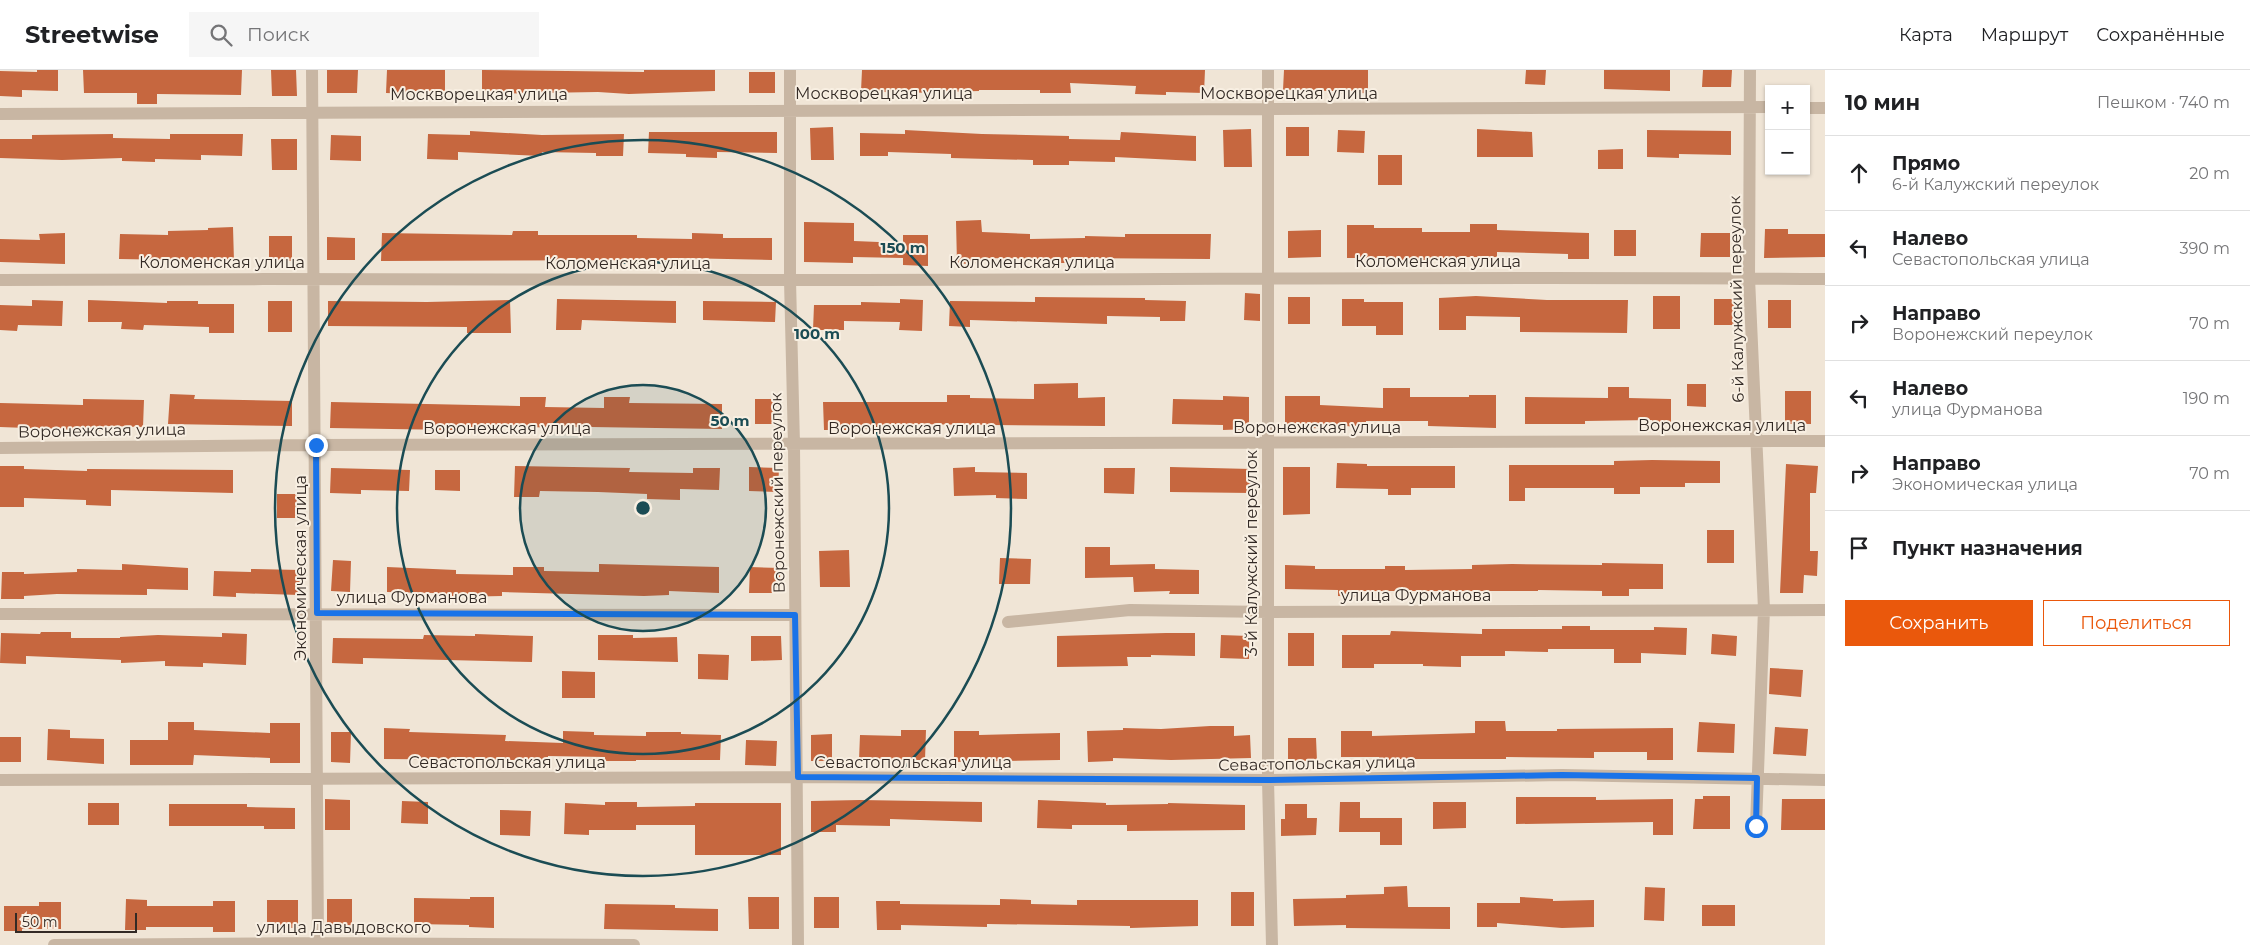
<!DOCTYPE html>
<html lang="ru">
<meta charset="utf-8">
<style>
:root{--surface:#fff;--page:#f6f6f6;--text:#202124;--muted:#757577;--line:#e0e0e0;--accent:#ea580c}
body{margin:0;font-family:Montserrat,sans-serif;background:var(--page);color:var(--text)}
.controls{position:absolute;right:15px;top:15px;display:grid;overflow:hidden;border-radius:0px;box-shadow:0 1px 4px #0004}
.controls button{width:45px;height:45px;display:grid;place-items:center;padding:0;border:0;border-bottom:1px solid var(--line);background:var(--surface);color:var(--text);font:25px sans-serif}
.scale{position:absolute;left:15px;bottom:12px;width:122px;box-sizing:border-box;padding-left:5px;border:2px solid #332a25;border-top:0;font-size:14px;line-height:18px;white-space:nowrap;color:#332a25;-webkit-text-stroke:4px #f8efe2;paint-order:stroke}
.stop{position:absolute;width:15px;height:15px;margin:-11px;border:4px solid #1a73e8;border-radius:50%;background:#fff}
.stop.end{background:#1a73e8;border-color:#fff;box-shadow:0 1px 5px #0008}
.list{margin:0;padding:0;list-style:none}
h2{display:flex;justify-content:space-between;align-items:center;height:65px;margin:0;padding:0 20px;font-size:21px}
h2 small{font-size:16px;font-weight:400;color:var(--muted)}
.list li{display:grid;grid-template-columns:32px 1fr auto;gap:15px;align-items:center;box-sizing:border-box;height:75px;padding:0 20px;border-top:1px solid var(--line)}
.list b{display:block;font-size:19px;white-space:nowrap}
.list p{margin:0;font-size:16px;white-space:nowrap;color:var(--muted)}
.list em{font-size:16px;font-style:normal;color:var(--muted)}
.actions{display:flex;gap:10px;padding:15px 20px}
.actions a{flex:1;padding:11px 0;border:1px solid var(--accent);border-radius:0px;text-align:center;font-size:18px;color:var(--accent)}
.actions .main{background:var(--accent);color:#fff}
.icon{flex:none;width:28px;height:28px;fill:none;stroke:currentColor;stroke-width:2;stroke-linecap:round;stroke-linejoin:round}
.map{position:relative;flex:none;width:1825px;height:875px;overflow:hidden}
header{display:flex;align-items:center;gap:30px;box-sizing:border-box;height:70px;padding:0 25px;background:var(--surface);border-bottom:1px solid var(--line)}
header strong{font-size:24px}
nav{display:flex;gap:28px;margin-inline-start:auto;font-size:18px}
.search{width:350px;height:45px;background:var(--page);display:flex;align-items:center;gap:12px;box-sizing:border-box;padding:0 18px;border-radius:0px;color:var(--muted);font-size:19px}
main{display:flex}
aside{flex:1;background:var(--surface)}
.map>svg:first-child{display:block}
</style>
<header>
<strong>Streetwise</strong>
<div class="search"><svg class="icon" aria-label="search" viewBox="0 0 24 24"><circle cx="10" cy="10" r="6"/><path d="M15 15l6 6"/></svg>Поиск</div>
<nav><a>Карта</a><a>Маршрут</a><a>Сохранённые</a></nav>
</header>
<main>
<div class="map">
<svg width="1825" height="875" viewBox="0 0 1825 875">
<rect width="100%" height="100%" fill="#f0e5d6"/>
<path fill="#c6673f" d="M 37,0 L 58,0 L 58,21 L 22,20 L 22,27 L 0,26 L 0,1 L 37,2 Z
M 83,0 L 242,0 L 241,25 L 157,24 L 157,34 L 137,34 L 137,23 L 84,23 Z
M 271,0 L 296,0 L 297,26 L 272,26 Z
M 327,0 L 358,0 L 357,23 L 327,23 Z
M 387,0 L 445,0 L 445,21 L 414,21 L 414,24 L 386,23 Z
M 482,0 L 644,2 L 644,0 L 715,0 L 715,21 L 629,24 L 598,22 L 482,24 Z
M 862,0 L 1205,0 L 1204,23 L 1166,22 L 1166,25 L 1135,24 L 1136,16 L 1070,13 L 1071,23 L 1040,23 L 1040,20 L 979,20 L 979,21 L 907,23 L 861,21 Z
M 1284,0 L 1368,0 L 1368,23 L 1335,24 L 1335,21 L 1283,20 Z
M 1526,0 L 1546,0 L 1545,15 L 1525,14 Z
M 1604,0 L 1670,0 L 1670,21 L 1604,19 Z
M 1703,0 L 1732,0 L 1731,17 L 1702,17 Z
M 749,2 L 775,2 L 775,23 L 749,23 Z
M 833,57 L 834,90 L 811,90 L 810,58 Z
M 1286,57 L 1309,57 L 1309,86 L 1286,86 Z
M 1251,59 L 1252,97 L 1224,97 L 1223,60 Z
M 1477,59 L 1532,62 L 1533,87 L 1477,87 Z
M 905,60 L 982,64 L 1069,66 L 1069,69 L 1120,70 L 1121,62 L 1196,66 L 1196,91 L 1115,87 L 1115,92 L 1069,91 L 1069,95 L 1033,95 L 1033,90 L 951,88 L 951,84 L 888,82 L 888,86 L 860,86 L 860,63 L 905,64 Z
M 1338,60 L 1365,61 L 1364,83 L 1337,82 Z
M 1647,60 L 1731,61 L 1731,85 L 1679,84 L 1679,88 L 1647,87 Z
M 470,61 L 542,65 L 624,64 L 623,86 L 596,86 L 596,83 L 542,82 L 541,86 L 458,82 L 458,90 L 427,89 L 428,64 L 470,65 Z
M 649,62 L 777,62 L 777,83 L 717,82 L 717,88 L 686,87 L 686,84 L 648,83 Z
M 113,64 L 113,68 L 170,69 L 170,64 L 243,64 L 242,86 L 201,85 L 201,90 L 155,89 L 155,92 L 122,91 L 122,88 L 62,90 L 0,88 L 0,69 L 32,69 L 32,65 Z
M 331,65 L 361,66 L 361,91 L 330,90 Z
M 271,69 L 297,69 L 297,100 L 272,100 Z
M 1623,79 L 1623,99 L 1598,99 L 1598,80 Z
M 1378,85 L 1402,85 L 1402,115 L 1378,115 Z
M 981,150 L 982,162 L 1030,164 L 1030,169 L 1085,168 L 1085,166 L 1125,167 L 1125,164 L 1211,164 L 1210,189 L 1069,188 L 1069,193 L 1050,193 L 1050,189 L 982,188 L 982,193 L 957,194 L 956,151 Z
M 804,152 L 854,153 L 854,171 L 903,173 L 903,165 L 928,165 L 928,196 L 903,195 L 903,188 L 853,187 L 853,193 L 804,192 Z
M 1470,154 L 1497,154 L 1497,160 L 1589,163 L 1589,189 L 1568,189 L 1568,184 L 1497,182 L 1497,187 L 1457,187 L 1457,190 L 1395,191 L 1395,188 L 1347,188 L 1347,155 L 1374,155 L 1374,158 L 1422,158 L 1422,162 L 1470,162 Z
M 233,157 L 234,191 L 119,189 L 120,164 L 168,165 L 168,161 L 208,160 L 208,158 Z
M 1765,159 L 1788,159 L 1788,164 L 1825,164 L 1825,187 L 1764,188 Z
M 1321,160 L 1321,187 L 1288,188 L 1288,161 Z
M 1614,160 L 1636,160 L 1636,186 L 1614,186 Z
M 513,161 L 538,161 L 538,165 L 637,165 L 637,168 L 692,169 L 692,163 L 723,164 L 723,168 L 772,168 L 772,190 L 679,188 L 679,190 L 381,191 L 382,163 L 512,165 Z
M 65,163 L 65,194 L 0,192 L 0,169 L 40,170 L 39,164 Z
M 1701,163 L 1730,163 L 1730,187 L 1700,187 Z
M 269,166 L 292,166 L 292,191 L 269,191 Z
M 327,167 L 355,168 L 355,190 L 327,190 Z
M 1245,223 L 1260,224 L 1260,251 L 1244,250 Z
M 1476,226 L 1547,230 L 1628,230 L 1627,263 L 1520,262 L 1520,247 L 1466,246 L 1466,260 L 1439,260 L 1439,228 Z
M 1653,226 L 1680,226 L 1680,259 L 1653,259 Z
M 1035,227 L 1145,228 L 1145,230 L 1186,231 L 1185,251 L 1160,251 L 1160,247 L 1107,246 L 1107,254 L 970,250 L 970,257 L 949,256 L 950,231 L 1035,232 Z
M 1288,227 L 1310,227 L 1310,254 L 1288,254 Z
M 557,229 L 676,231 L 676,253 L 582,250 L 581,260 L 556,260 Z
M 900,229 L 923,230 L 922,261 L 899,260 L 900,252 L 844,251 L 844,260 L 813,260 L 814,235 L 861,235 L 861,232 L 900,233 Z
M 1342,229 L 1364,229 L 1364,232 L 1403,232 L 1403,265 L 1376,265 L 1376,256 L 1342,256 Z
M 1714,229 L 1735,229 L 1735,255 L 1714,255 Z
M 32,230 L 63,231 L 62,256 L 18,255 L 17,261 L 0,260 L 0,235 L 32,236 Z
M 88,230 L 167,233 L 167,231 L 198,231 L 198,234 L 234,234 L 234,263 L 209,263 L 209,257 L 144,255 L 143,260 L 121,259 L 122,252 L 88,252 Z
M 510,230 L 511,263 L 467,263 L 467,257 L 328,256 L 328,231 L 427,232 Z
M 1768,230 L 1791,230 L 1791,258 L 1768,258 Z
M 268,231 L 292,231 L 292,262 L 268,262 Z
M 703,231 L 776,232 L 775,252 L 703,250 Z
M 1078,313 L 1078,328 L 1105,327 L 1105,356 L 893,354 L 893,359 L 846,358 L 846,360 L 824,360 L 823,332 L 947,332 L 947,325 L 970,325 L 970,328 L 1034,329 L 1034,314 Z
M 1687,314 L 1706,314 L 1706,337 L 1687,336 Z
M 1608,317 L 1629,317 L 1629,328 L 1671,329 L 1671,353 L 1652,352 L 1652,350 L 1585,351 L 1585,354 L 1525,354 L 1525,327 L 1608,328 Z
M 1383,318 L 1410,318 L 1410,327 L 1469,327 L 1469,325 L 1496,325 L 1496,358 L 1428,356 L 1428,351 L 1366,351 L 1366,357 L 1320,355 L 1320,358 L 1285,359 L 1285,326 L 1320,326 L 1320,335 L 1383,338 Z
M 1785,321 L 1811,321 L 1811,354 L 1785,354 Z
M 170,324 L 195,325 L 194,329 L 292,331 L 292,356 L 168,354 Z
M 1223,326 L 1249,327 L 1249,359 L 1223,360 L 1223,355 L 1172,354 L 1173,329 L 1223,330 Z
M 520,327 L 546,327 L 545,337 L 604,338 L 604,327 L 630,327 L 629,333 L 722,334 L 722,359 L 591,357 L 453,358 L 453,360 L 330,358 L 331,332 L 520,336 Z
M 83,329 L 144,330 L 143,357 L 107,356 L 107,361 L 0,357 L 0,333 L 83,335 Z
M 755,329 L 775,329 L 775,354 L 755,354 Z
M 1652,390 L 1720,391 L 1720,413 L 1685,413 L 1685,417 L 1640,417 L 1640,424 L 1614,424 L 1614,418 L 1525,418 L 1525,431 L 1509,431 L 1509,395 L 1614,395 L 1614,391 Z
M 1337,393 L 1367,394 L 1367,396 L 1455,396 L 1455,418 L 1411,418 L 1411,425 L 1388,425 L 1388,419 L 1336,418 Z
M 1786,394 L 1818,396 L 1816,423 L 1810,423 L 1810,481 L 1818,481 L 1817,506 L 1804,505 L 1803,523 L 1780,523 Z
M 0,396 L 24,396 L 24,399 L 87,401 L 87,399 L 233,400 L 233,423 L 111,420 L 111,436 L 86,435 L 86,430 L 24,428 L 24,437 L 0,437 Z
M 515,396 L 630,398 L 629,402 L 693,403 L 693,398 L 720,398 L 719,420 L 680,419 L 680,430 L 647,429 L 647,424 L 598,422 L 540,421 L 539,427 L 514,427 Z
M 749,397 L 779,398 L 778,422 L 749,421 Z
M 975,397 L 975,402 L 1027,403 L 1027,429 L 996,428 L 996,425 L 954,426 L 953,398 Z
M 1170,397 L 1251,399 L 1251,423 L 1170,422 Z
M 1283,397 L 1310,397 L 1310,444 L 1283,445 Z
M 331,398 L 410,400 L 409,421 L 361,420 L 361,424 L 330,423 Z
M 1104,398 L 1135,398 L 1134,424 L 1104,423 Z
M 435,400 L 460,400 L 460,421 L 435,420 Z
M 277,424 L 297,424 L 296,448 L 277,448 Z
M 1707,460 L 1734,460 L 1734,493 L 1707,493 Z
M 1085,477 L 1110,477 L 1110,495 L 1155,494 L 1155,499 L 1199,500 L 1199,524 L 1169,524 L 1170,521 L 1134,522 L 1133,507 L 1085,508 Z
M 849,480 L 850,517 L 820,517 L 819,481 Z
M 1000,488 L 1031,489 L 1030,514 L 999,514 Z
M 333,490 L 351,491 L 350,522 L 331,521 Z
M 1602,493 L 1663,494 L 1663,519 L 1629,519 L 1629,526 L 1602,526 L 1602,521 L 1538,520 L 1538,521 L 1361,521 L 1361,527 L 1338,526 L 1338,520 L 1285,519 L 1285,495 L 1315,496 L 1315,499 L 1385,499 L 1385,496 L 1405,496 L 1405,500 L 1472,499 L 1472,495 L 1512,494 L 1602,495 Z
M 122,494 L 188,498 L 188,520 L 147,519 L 147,525 L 57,524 L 24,526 L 24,529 L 1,529 L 2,502 L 24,502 L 24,504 L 77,502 L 77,499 L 122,500 Z
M 599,494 L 719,497 L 719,523 L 669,521 L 669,525 L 644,526 L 502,522 L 502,526 L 455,527 L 434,527 L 434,523 L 387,522 L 387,497 L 456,500 L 456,504 L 513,505 L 513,497 L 544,497 L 544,501 L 599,502 Z
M 750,497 L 780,498 L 780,523 L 749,523 Z
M 251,499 L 300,500 L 299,525 L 236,523 L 236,527 L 213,526 L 214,501 L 251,502 Z
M 1562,556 L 1590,556 L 1590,560 L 1654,560 L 1654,557 L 1687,558 L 1686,585 L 1641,583 L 1641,593 L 1614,593 L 1614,579 L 1548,579 L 1548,582 L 1505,581 L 1505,586 L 1461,586 L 1461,597 L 1423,596 L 1423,594 L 1374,594 L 1374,598 L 1342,598 L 1342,565 L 1390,565 L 1391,561 L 1482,564 L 1482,559 L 1562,559 Z
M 41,562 L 71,562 L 71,568 L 120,568 L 120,567 L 158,565 L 222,567 L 222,563 L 247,564 L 246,595 L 203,593 L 203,597 L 165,596 L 165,591 L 121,593 L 121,590 L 26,586 L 26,594 L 0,593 L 1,563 L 40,564 Z
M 1166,563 L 1195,563 L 1195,586 L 1151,585 L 1151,587 L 1127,587 L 1128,596 L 1057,597 L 1057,566 Z
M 1288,563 L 1314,563 L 1314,596 L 1288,596 Z
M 475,564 L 533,566 L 532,592 L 363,588 L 363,594 L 332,593 L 333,568 L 423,569 L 424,565 L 475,566 Z
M 1712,564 L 1737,566 L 1736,586 L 1711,584 Z
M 598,565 L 633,565 L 633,568 L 677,567 L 678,592 L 598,590 Z
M 1221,565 L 1249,566 L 1249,589 L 1220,588 Z
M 751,566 L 781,566 L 782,590 L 751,591 Z
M 698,584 L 729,585 L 728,610 L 698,609 Z
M 1770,598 L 1803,600 L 1801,627 L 1769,624 Z
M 562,601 L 595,602 L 595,628 L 562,628 Z
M 1475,651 L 1505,651 L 1506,661 L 1557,661 L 1557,659 L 1673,658 L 1673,690 L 1647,690 L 1647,682 L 1594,682 L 1594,688 L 1506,687 L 1506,689 L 1400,689 L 1400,691 L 1379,691 L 1379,687 L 1341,687 L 1341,661 L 1372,661 L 1372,666 L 1475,663 Z
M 168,652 L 194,652 L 194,660 L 270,663 L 270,653 L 300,653 L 300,693 L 270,693 L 270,688 L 194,685 L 193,695 L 130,695 L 130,670 L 168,670 Z
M 1699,652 L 1735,654 L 1734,683 L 1697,682 Z
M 1210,656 L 1234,656 L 1234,666 L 1250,665 L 1251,688 L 1171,690 L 1113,688 L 1113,691 L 1088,692 L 1087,661 L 1123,660 L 1123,658 L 1161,659 Z
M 1775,657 L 1808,659 L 1806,686 L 1773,684 Z
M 384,658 L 410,659 L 409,662 L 506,665 L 505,671 L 563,673 L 563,661 L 594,662 L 594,665 L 646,666 L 646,662 L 681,662 L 681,664 L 721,665 L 720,690 L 636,690 L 636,691 L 605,691 L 605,687 L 548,686 L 548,694 L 522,693 L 522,690 L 384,689 Z
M 48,659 L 70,660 L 70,668 L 104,669 L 104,694 L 47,690 Z
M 901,660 L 926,660 L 925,690 L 859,690 L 860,665 L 901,666 Z
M 954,661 L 979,661 L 979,665 L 1060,663 L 1060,690 L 954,692 Z
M 331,662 L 351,662 L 350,693 L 331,692 Z
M 832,664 L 832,691 L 811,691 L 811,665 Z
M 0,667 L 21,667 L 21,692 L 0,692 Z
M 1288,668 L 1316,668 L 1317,691 L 1288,691 Z
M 746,670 L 777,671 L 776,696 L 745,695 Z
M 1703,726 L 1730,726 L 1730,759 L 1693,759 L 1695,729 L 1703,729 Z
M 1516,727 L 1596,727 L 1596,730 L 1673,729 L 1673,765 L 1653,765 L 1653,752 L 1516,754 Z
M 325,729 L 350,730 L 350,760 L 325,760 Z
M 1782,729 L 1825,729 L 1825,760 L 1781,760 Z
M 860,730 L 982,732 L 982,752 L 890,749 L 890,756 L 836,755 L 836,762 L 811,762 L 811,731 Z
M 1038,730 L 1106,733 L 1106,735 L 1168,734 L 1168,733 L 1245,735 L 1245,760 L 1127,761 L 1127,755 L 1072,755 L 1072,759 L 1037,758 Z
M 402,731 L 428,732 L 428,754 L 401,753 Z
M 605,732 L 637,732 L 637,737 L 695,736 L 695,733 L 781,733 L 781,785 L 695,785 L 695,755 L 636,755 L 636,760 L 589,760 L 589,765 L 564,764 L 565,733 L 605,735 Z
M 1340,732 L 1360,732 L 1360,748 L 1402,748 L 1402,775 L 1380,775 L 1380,762 L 1339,762 Z
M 1433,732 L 1466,732 L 1466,758 L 1433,759 Z
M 88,733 L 119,733 L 119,755 L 88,755 Z
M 169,734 L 247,734 L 247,737 L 295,738 L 295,759 L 264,759 L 264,756 L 169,756 Z
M 1285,734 L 1307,734 L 1307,748 L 1317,748 L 1316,765 L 1281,766 L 1281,749 L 1285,749 Z
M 500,740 L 531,741 L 530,766 L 500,765 Z
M 1407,816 L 1408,837 L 1450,837 L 1450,859 L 1346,858 L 1346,855 L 1294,856 L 1293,829 L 1346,828 L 1346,825 L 1384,824 L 1384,817 Z
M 1645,817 L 1665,818 L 1664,851 L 1644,850 Z
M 1231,822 L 1254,822 L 1254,856 L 1231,856 Z
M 470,827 L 494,827 L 494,858 L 469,857 L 469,855 L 414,854 L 414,828 L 470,829 Z
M 748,827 L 779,827 L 779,859 L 749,859 Z
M 814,827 L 839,827 L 839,858 L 814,858 Z
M 1520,827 L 1553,829 L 1553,831 L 1594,830 L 1594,857 L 1562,858 L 1497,853 L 1497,857 L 1477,857 L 1477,833 L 1520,833 Z
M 126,829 L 147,830 L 147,836 L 213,836 L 213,831 L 235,831 L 235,862 L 213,862 L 213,857 L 146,857 L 146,860 L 125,860 Z
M 327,829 L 352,829 L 352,860 L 327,860 Z
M 1000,829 L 1031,830 L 1031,834 L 1077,835 L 1077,830 L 1198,830 L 1198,856 L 1130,858 L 1130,856 L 1067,855 L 987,854 L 987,857 L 901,855 L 901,860 L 877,860 L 876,831 L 900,831 L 900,834 L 1000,835 Z
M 267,830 L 298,830 L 298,858 L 267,858 Z
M 39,832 L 61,832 L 61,859 L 22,859 L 22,861 L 4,861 L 4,836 L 39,836 Z
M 605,834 L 675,835 L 675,838 L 718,839 L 718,861 L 604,859 Z
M 1702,835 L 1735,835 L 1735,856 L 1702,856 Z"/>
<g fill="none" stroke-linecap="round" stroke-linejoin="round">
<path stroke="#c8b6a3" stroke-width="12" d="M 312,0 L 318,875
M 790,0 L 790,210 L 794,375 L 798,875
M 1268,0 L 1268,710 L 1272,875
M 1750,0 L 1749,208 L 1764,539 L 1756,756
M 1806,38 L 1825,38
M 0,44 L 1769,37
M 0,210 C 263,208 526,210 789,210 C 1134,210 1480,206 1825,209
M 0,378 L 316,375 L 1825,371
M 0,544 L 795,545
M 1008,552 L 1130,540 L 1268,542 L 1825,540
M 0,710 L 798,707 L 1268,710 L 1562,705 L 1825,710
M 54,875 L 318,873 L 634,875"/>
</g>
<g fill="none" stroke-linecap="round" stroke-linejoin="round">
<path stroke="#1a73e8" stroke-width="6" d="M 316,375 L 317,543 L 795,545 L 798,707 L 1268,710 L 1562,705 L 1757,708 L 1756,756"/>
</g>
<circle cx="643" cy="438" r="123" fill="#1b4c54" fill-opacity=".12"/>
<g fill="none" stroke="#1b4c54" stroke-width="2.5">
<circle cx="643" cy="438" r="123"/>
<circle cx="643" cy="438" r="246"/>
<circle cx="643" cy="438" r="368"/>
</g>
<g text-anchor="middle" stroke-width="4" stroke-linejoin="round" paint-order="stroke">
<g font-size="16" fill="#332a25" stroke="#f8efe2">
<text x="884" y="29">Москворецкая улица</text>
<text x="1289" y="29">Москворецкая улица</text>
<text x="479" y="30">Москворецкая улица</text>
<text x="1438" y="197">Коломенская улица</text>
<text x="222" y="198">Коломенская улица</text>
<text x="1032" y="198">Коломенская улица</text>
<text x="628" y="199">Коломенская улица</text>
<text transform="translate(1736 229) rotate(-91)" y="6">6-й Калужский переулок</text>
<text x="1722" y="361">Воронежская улица</text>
<text x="1317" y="363">Воронежская улица</text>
<text x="507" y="364">Воронежская улица</text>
<text x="912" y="364">Воронежская улица</text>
<text transform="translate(102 360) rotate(-1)" y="6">Воронежская улица</text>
<text transform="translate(777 423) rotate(-91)" y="6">Воронежский переулок</text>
<text transform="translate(1251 483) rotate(-90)" y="6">3-й Калужский переулок</text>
<text transform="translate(300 498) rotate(-90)" y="6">Экономическая улица</text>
<text x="1416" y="531">улица Фурманова</text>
<text x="412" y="533">улица Фурманова</text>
<text x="507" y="698">Севастопольская улица</text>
<text x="913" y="698">Севастопольская улица</text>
<text transform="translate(1317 693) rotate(-1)" y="6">Севастопольская улица</text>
<text x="344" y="863">улица Давыдовского</text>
</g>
</g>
<circle cx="643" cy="438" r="8" fill="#1b4c54" stroke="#f8efe2" stroke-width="2.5"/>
<g font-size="15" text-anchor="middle" font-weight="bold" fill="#1b4c54" stroke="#f8efe2" stroke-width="4" stroke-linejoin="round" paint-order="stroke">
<text x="903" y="183">150 m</text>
<text x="817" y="269">100 m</text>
<text x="730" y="356">50 m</text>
</g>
</svg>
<div class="controls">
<button>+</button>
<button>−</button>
</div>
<div class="scale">50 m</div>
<div class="stop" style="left:1756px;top:756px"></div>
<div class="stop end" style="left:316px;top:375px"></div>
</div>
<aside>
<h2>10 мин<small>Пешком · 740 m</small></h2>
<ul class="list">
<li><svg class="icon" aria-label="ahead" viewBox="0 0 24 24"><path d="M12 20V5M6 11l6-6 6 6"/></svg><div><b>Прямо</b><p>6-й Калужский переулок</p></div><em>20 m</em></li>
<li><svg class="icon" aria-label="left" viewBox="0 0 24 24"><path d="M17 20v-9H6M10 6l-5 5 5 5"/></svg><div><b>Налево</b><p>Севастопольская улица</p></div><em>390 m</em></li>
<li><svg class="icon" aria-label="right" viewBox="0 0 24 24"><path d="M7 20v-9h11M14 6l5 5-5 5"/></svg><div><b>Направо</b><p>Воронежский переулок</p></div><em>70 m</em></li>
<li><svg class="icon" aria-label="left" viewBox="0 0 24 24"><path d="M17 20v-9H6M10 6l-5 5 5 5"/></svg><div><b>Налево</b><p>улица Фурманова</p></div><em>190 m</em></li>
<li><svg class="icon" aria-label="right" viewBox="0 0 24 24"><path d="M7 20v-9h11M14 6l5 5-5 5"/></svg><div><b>Направо</b><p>Экономическая улица</p></div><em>70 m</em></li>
<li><svg class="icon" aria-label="arrive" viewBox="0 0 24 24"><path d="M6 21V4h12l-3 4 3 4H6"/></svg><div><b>Пункт назначения</b></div></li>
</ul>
<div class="actions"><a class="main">Сохранить</a><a>Поделиться</a></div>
</aside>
</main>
